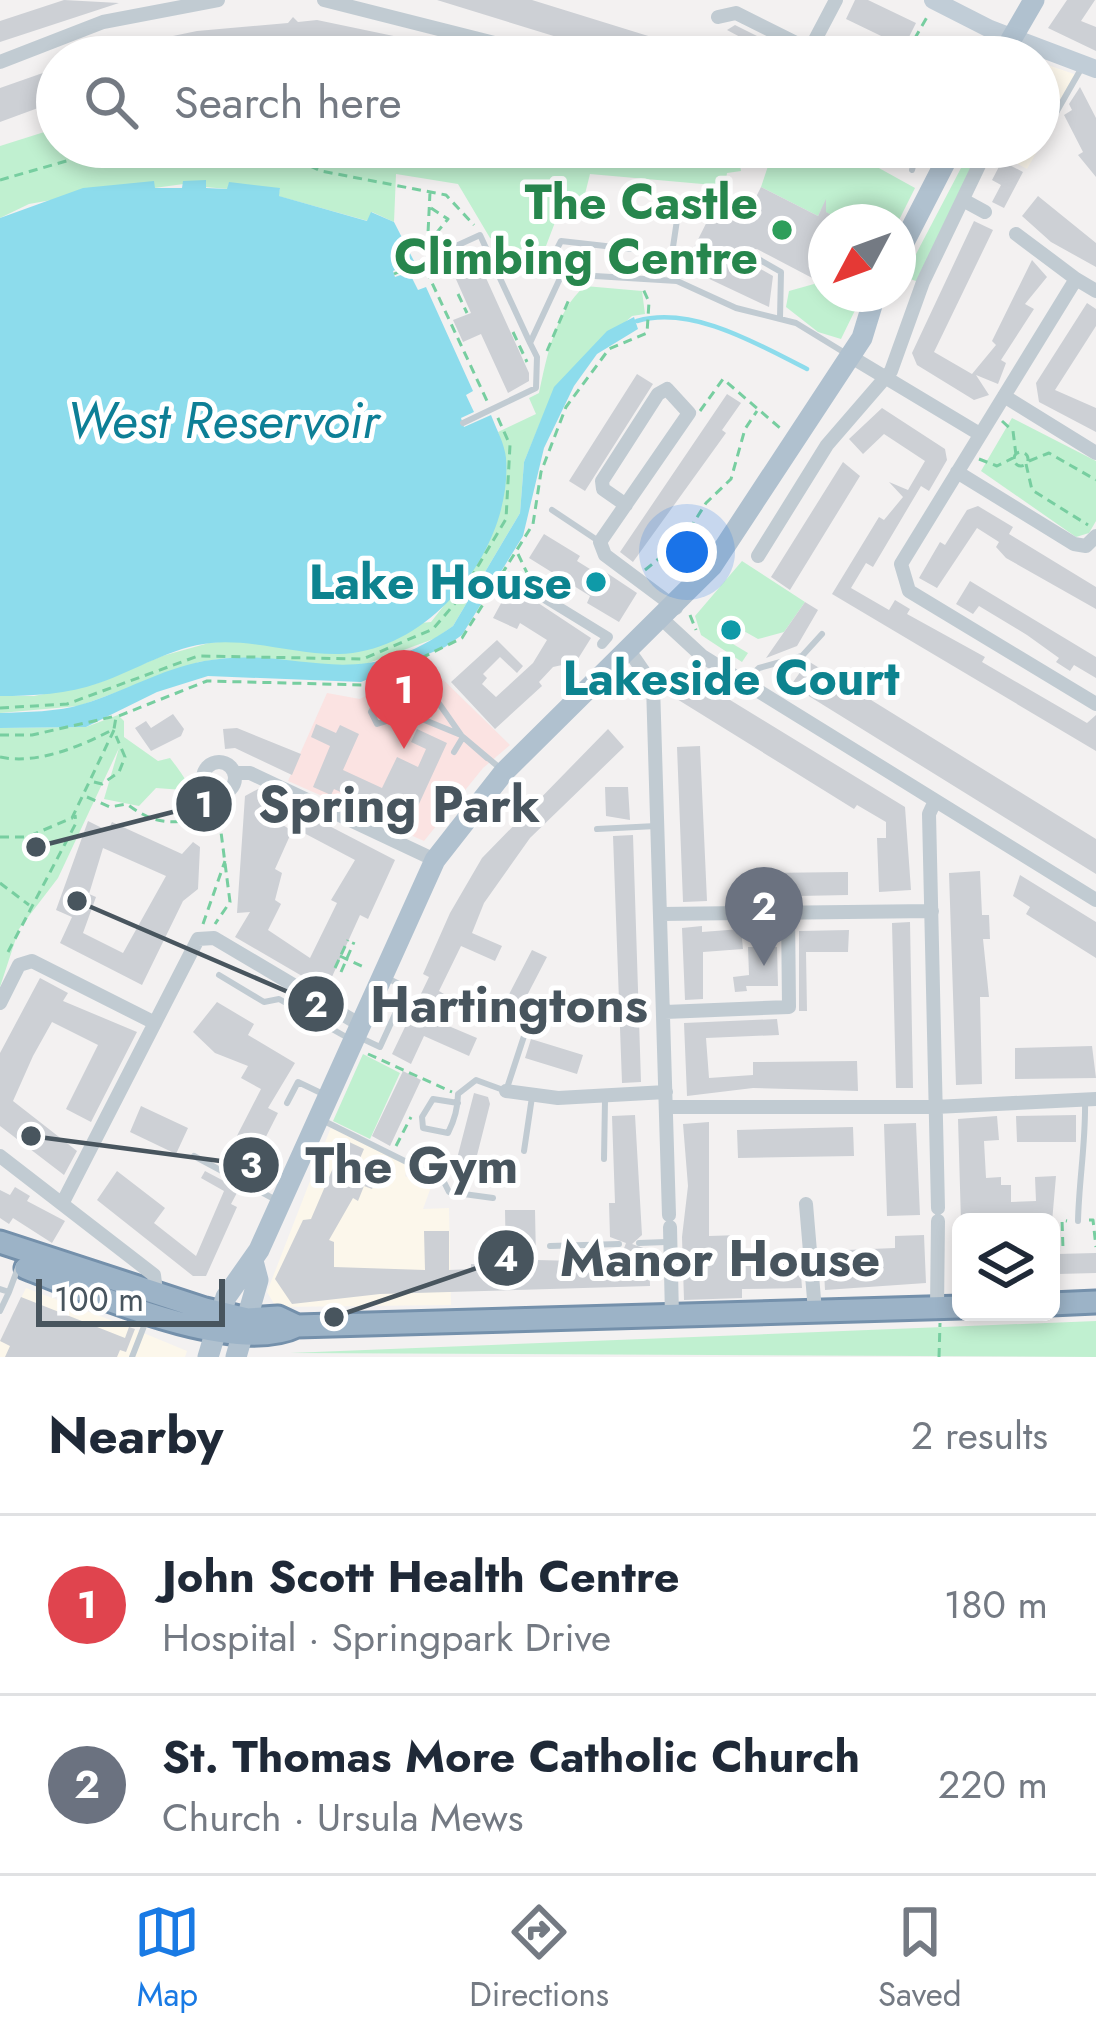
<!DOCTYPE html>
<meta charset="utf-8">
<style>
:root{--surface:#fff;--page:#f2f2f3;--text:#1f2937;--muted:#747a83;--line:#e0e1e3;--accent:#197ae4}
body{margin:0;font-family:Jost,sans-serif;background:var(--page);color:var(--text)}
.controls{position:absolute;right:36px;bottom:36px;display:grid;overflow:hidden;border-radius:18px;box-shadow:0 6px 18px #0003}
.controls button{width:108px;height:108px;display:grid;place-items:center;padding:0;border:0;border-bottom:3px solid var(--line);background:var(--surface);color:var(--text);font:60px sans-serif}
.compass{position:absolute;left:808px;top:204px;width:108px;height:108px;border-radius:50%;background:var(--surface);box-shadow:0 6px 18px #0003;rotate:229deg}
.scale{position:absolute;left:36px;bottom:30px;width:189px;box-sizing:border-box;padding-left:12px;border:6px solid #48555e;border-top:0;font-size:33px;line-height:42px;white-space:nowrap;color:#48555e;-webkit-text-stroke:9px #fff;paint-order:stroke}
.you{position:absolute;left:687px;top:552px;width:42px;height:42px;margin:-30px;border:9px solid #fff;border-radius:50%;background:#1a73e8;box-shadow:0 0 0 18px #1a73e833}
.badge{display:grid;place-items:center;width:78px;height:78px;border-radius:50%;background:var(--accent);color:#fff;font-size:39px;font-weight:700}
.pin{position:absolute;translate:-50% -99px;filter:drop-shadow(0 3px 6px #0008)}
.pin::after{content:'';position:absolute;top:63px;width:42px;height:36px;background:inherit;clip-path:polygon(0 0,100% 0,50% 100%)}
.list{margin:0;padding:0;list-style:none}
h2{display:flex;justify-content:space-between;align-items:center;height:156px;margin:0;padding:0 48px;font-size:51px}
h2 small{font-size:39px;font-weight:400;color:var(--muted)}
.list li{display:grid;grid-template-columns:78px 1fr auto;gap:36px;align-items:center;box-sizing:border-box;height:180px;padding:0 48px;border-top:3px solid var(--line)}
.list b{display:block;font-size:45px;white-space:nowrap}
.list p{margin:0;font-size:39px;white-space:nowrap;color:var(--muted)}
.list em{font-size:39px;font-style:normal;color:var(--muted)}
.icon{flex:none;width:66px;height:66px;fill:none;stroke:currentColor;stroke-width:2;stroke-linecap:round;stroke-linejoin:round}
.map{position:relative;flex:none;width:1096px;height:1357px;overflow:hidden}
.search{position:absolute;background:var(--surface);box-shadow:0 6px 18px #0003;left:36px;right:36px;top:36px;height:132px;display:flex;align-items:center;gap:30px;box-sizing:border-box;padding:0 42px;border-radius:66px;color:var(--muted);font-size:45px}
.sheet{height:516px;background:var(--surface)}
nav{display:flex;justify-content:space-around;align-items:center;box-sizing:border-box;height:168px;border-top:3px solid var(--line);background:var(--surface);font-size:33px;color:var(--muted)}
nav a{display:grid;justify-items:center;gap:6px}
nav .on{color:var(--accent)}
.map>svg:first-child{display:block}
</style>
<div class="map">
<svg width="1096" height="1357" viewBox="0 0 1096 1357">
<rect width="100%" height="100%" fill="#f3f1f1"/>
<path fill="#fcf7eb" d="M 1039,62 L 1080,76 L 1027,169 L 987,147 L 1039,147 Z
M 331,1127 L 409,1164 L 405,1176 L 431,1187 L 423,1209 L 449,1208 L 451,1305 L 276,1307 L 267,1292 Z
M 26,1288 L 129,1327 L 187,1351 L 185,1357 L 0,1357 L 0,1341 Z"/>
<path fill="#fbe3e2" d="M 427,664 L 510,745 L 483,768 L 424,841 L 288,781 L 327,693 L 360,699 Z"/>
<path fill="#c0f0d0" d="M 57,128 L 57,147 L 698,147 L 706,153 L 712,147 L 730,147 L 731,153 L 738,152 L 741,171 L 727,173 L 725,186 L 590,174 L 582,206 L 562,204 L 541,259 L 490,238 L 458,184 L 396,174 L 394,222 L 372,212 L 368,221 L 278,196 L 280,189 L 229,183 L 228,189 L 205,187 L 206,181 L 154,188 L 154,182 L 29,204 L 0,218 L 0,146 Z
M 792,147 L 841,147 L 915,188 L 898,222 L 852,222 L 849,214 L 840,219 L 821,210 L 818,216 L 761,187 L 770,160 Z
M 972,147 L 980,151 L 919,282 L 904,277 Z
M 820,272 L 826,272 L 826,294 L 863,294 L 841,339 L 818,332 L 786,307 L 789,291 L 814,284 Z
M 585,286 L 642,291 L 645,314 L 632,316 L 555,387 L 524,462 L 520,513 L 453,626 L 436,638 L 358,667 L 227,658 L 199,662 L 79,706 L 0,713 L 0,696 L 34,696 L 98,683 L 162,656 L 209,643 L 431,622 C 475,567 524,506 498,432 L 536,414 L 529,398 L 539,393 C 547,356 555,312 585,286 Z
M 1012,418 L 1096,461 L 1096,521 L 1089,533 L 1076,537 L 981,471 Z
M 742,561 L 805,602 L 784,632 L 758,639 L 726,621 L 718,635 L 748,653 L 742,662 L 701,635 L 695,616 Z
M 118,715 L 124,721 L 124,737 L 158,761 L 170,758 C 183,775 197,793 195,815 L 188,817 L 193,808 L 183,790 L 156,788 L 139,806 L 104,799 L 119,748 L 58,878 L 19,929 L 0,987 L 0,728 L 86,727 Z
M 363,1054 L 400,1073 L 370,1139 L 333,1121 Z
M 1096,1321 L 1096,1357 L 290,1353 Z"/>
<path fill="#8ddcec" d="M 206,180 L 206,188 L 227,189 L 229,182 L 280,188 L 279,196 L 367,221 L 371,212 L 394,222 L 414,261 L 393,271 L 395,277 L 409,272 L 418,290 L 426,287 L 473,391 L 466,395 L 474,412 L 461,418 L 464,427 L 491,415 C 496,428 505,445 506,458 C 513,548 431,652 339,654 C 296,655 254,639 211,643 C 171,647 137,670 99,683 C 68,694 33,696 0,696 L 0,218 L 83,188 L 154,181 L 155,188 L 182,188 L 183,181 Z
M 634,317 L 638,329 L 597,354 L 574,386 L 544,448 L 523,536 L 462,635 L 445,647 L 361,682 L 208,676 L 157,692 L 86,727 L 0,728 L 0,713 C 26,712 58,712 83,704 C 124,692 161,669 204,661 C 302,644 352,698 453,626 L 520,513 L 524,462 L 554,387 L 607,331 Z"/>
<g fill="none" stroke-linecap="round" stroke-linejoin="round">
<path stroke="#8ddcec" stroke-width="4.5" d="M 637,321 C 693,305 759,345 807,369"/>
</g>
<path fill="#cdd0d5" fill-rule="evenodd" d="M 64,0 L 119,3 L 0,42 L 0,21 Z
M 437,0 L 532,0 L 716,57 L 622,57 Z
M 855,0 L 868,0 L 916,23 L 904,47 L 846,19 Z
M 1067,0 L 1095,0 L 1081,21 L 1096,27 L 1096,51 L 1048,28 Z
M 293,17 L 298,22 L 317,20 L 408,39 L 460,57 L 344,57 L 282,44 L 172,57 L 96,57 L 96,52 L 197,31 L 288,23 Z
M 735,25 L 795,55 L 795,57 L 734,57 L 759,47 L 727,30 Z
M 57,68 L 57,101 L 0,122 L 0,88 Z
M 1080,87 L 1096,118 L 1096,177 L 1078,155 L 1083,152 L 1064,115 L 1072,110 L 1069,104 Z
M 1002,161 L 1023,172 L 1004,208 L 992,202 L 1001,185 L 992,180 Z
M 761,187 L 818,216 L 826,199 L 826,212 L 845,222 L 826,222 L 826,275 L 820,272 L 816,280 L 757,249 L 747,251 L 748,262 L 773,276 L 769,307 L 684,267 L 718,200 L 747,215 Z
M 1038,196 L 1096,243 L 1096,267 L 1051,242 L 1022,216 Z
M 974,221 L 993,230 L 934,352 L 972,374 L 996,345 L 992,341 L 1032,260 L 1047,277 L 1025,304 L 1034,309 L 1001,360 L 1006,363 L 998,384 L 976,375 L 989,395 L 974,400 L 917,365 L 912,353 Z
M 472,247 L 529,373 L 529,381 L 508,393 L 481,334 L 463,342 L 453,320 L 471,313 L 447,259 Z
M 1087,303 L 1096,309 L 1096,326 L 1055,390 L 1096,408 L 1096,432 L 1039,402 L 1036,383 Z
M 637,374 L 653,384 L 585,491 L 569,481 Z
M 727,394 L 741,403 L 722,430 L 726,433 L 633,562 L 620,552 Z
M 882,408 L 945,449 L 947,460 L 929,491 L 921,486 L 873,567 L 866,563 L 851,588 L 889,610 L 895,600 L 910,609 L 907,614 L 985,657 L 982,662 L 1087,723 L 1096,715 L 1096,751 L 832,594 L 879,517 L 884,520 L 903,497 L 889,482 L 908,490 L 925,461 L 884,434 L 863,454 L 849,439 Z
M 843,462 L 860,476 L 790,590 L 771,577 Z
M 978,506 L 1013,527 L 1009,534 L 1096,587 L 1096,609 L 1006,558 L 996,547 L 999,542 L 977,528 L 937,588 L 919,578 L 940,542 L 945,545 L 967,510 Z
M 544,534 L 580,556 L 577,561 L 598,574 L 601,569 L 637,593 L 619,622 L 587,603 L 590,596 L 529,558 Z
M 970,581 L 1096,657 L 1096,678 L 1074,665 L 1070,671 L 1056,662 L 1059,658 L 1027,635 L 979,606 L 973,614 L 956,604 Z
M 511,585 L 591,638 L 576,662 L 553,667 L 539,682 L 542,686 L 495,729 L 451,682 L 497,640 L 523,666 L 517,673 L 500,657 L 483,674 L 487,678 L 482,684 L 496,697 L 533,663 L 547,640 L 520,623 L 517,629 L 493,618 Z
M 805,602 L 818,610 L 797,646 L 766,658 Z
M 808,661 L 1096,839 L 1096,874 L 791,685 Z
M 686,673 L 905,807 L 911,890 L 879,892 L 877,838 L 886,838 L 886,822 L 857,805 L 854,809 L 672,696 Z
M 173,714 L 184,729 L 181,736 L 151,751 L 135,728 L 146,721 L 151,728 Z
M 316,724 L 336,733 L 340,725 L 359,734 L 343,770 L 382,788 L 397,757 L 418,767 L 426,749 L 411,742 L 417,729 L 447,743 L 407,830 L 389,822 L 391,816 L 334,789 L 331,795 L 313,787 L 330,746 L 311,737 Z
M 237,728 L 301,754 L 292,775 L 235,748 L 225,749 L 223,729 Z
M 608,729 L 624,747 L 530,838 L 484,903 L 472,933 L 502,946 L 495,961 L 461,946 L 439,991 L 444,994 L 432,1019 L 477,1038 L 469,1056 L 424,1036 L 411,1064 L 392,1054 L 429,977 L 423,974 L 450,913 L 482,858 Z
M 700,746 L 707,901 L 683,902 L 677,747 Z
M 605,787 L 628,787 L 630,820 L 606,816 Z
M 258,789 L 286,809 L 280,823 L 292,831 L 275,869 L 282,873 L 275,900 L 281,904 L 268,930 L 310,958 L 337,903 L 331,900 L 355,860 L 302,832 L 310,816 L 395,860 L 368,919 L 360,915 L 326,990 L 235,937 L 250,912 L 237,913 L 245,796 Z
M 88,821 L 108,831 L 112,822 L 182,854 L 193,842 L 200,847 L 198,889 L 183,901 L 142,985 L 60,943 L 72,917 L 56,910 ZM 103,848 L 166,876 L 123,953 L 83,933 L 96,897 L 89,894 Z
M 633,835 L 641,1082 L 622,1083 L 613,836 Z
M 980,871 L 982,915 L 989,915 L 990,939 L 983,939 L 989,997 L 980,997 L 982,1084 L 956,1085 L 949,873 Z
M 848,872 L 848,895 L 751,897 L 750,873 Z
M 1020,875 L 1096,922 L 1096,958 L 1026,914 L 1030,907 L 1013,896 Z
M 910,922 L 913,1088 L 896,1088 L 892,923 Z
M 702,926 L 702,932 L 741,929 L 743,949 L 703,952 L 703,999 L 685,1000 L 682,928 Z
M 849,930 L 848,952 L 806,952 L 807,1011 L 799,1011 L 799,931 Z
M 748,947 L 777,947 L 778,986 L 746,986 L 747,991 L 735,992 L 733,977 L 749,975 Z
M 532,950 L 547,957 L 520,1009 L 505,1002 Z
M 40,978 L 68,993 L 63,1001 L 137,1032 L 91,1122 L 66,1109 L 98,1045 L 52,1022 L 33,1056 L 13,1101 L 77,1151 L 64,1175 L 0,1126 L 0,1053 Z
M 217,1002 L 254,1024 L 248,1035 L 295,1063 L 268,1108 L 278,1113 L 246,1176 L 223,1163 L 261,1089 L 241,1078 L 248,1066 L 215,1053 L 193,1032 Z
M 777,1019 L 779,1035 L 706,1038 L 709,1078 L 753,1075 L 753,1062 L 857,1061 L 858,1091 L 753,1088 L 687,1096 L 684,1023 Z
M 531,1039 L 583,1055 L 577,1074 L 525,1058 Z
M 1092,1046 L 1096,1078 L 1015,1079 L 1015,1048 Z
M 403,1071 L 421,1080 L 390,1146 L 372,1136 Z
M 474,1093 L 488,1097 L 490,1104 L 471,1179 L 453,1174 Z
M 141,1106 L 188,1128 L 176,1154 L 130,1132 Z
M 635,1115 L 642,1235 L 632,1244 L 649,1250 L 650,1286 L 380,1294 L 292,1304 L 275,1279 L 303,1220 L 311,1219 L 345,1140 L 364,1149 L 358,1163 L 380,1172 L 372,1189 L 364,1186 L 358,1201 L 353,1198 L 329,1240 L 334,1242 L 334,1267 L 425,1270 L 424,1231 L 449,1231 L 449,1270 L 471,1269 L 471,1264 L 506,1266 L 505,1210 L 535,1210 L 536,1260 L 619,1262 L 626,1243 L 610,1237 L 609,1203 L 615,1203 L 612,1116 Z
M 1076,1115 L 1076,1142 L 1017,1142 L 1016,1116 Z
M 997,1116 L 999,1140 L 984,1141 L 986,1178 L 1001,1177 L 1001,1185 L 1011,1185 L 1011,1202 L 1036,1201 L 1035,1177 L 1056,1176 L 1052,1222 L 961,1222 L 958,1119 Z
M 709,1122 L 709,1236 L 740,1235 L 741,1265 L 800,1261 L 802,1288 L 742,1289 L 742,1298 L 684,1300 L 682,1237 L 688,1186 L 683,1124 Z
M 916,1123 L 920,1215 L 887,1216 L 884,1124 Z
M 853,1127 L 854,1156 L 738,1158 L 737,1130 Z
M 117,1171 L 165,1208 L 154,1223 L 196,1256 L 224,1191 L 201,1178 L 205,1171 L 239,1189 L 231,1204 L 237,1207 L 206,1276 L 193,1276 L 97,1200 Z
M 15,1187 L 30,1196 L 27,1201 L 65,1221 L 52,1243 L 13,1218 L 9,1224 L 0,1218 L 0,1190 L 10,1195 Z
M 924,1235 L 926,1283 L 825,1290 L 823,1251 L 895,1248 L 895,1236 Z
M 1096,1253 L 1096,1273 L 1058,1274 L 1057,1254 Z
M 21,1297 L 125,1338 L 129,1327 L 135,1329 L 126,1352 L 120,1350 L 117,1357 L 5,1357 L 10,1346 L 0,1341 Z"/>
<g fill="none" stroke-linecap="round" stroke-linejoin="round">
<g stroke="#7490ab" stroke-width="27">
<path id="trunk" d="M 0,1242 L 205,1309 L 247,1319 L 278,1317 L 297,1326 L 961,1307
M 26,1268 C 91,1293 234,1357 297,1326
M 1051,1304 L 1096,1302"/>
</g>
<path stroke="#77cea0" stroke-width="3" stroke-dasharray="9 6" stroke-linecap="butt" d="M 907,52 L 927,17
M 269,147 L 321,171 L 446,195 L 474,225
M 0,180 L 115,147
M 430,192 L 428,233 L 435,245
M 431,208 L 448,219 L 433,237
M 426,270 L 488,403
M 394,274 L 414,265
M 458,294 L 467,313
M 513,332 L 527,362
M 547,351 L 570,297
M 700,411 L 723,379 L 780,428
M 1002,421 L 1013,431 L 1016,455
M1014 459a7 7 0 1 1 14 0a7 7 0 1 1-14 0Z
M 979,459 L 997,466 L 1015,457
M 1029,461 L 1049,453 L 1096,480
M 1026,464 L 1032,490 L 1088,525
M 518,554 L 529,577
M 645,570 L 684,538 L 706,503 L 731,479 L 745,429 L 757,411
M 690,615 L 696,630
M 0,708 L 67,704 L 198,656 L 363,659 L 433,629 L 457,601 L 506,519 L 510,445 L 497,416
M 0,735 L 32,735 L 116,716
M 0,757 C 38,765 81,746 114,729 L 116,717 L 207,681 L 366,685 L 462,638 L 533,524 L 541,472 L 566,407 L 609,349 L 647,333 L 649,302 L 643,289
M 94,782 L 102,784 L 119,772 L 125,757 L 116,736
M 226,792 L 231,798
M 87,797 L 110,807 L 127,804 C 152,823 169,825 200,818 L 210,806
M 198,800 L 200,818 L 221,832 L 230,902 L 215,924
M 220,803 L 221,830
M 0,837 L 27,837 L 72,818 L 114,730
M 0,883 L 29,905
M 203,924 L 225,861
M 8,952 L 76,823 L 75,815
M 340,956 L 366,968
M 335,968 L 348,940
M 341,972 L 354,942
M 368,1054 L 452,1092
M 396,1146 L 411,1117
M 1089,1220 L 1093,1220 L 1096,1247
M 1051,1250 L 1063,1249 L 1062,1220 L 1067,1221
M 1051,1259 L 1051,1280
M 939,1357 L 940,1323"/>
<path stroke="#c1cbd2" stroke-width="6" d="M 1053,118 L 1081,69
M 912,170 L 918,147
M 500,250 L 562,274
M 753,256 L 781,272 L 780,318
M 421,262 L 480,235 L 530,343
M 546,270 L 561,241 L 632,249
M 677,281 L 670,267 L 680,200
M 463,423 L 536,388 L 537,357 L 530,343 L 562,274 L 677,281 L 736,308 L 796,323 L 845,353
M 552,510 L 597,540
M 745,681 L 759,668 L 802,656 L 822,634
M 424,684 L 426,685 L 461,735 L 410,714 L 377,724 L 371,712 L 375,705 Z
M 463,737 L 501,769
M 463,737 L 487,758
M 454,752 L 463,737
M 597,829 L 656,826
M 219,975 L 264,1002 L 279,999 L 348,1038
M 363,1039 L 380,1047 L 407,988 L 387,978
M 287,1103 L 298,1082 L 321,1093
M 458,1103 L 433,1099 L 422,1117 L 423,1128 L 448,1133 C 454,1121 458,1107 458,1094 L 476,1080 L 506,1091 L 528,1024
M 326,1122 L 443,1180 L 449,1192 L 493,1198
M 524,1151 L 532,1097
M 194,1156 L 276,1200
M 604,1159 L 605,1100
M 1078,1221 C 1079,1179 1086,1142 1085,1100
M 639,1243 L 666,1242
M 550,1246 L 619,1244
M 0,1289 L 9,1292 L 19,1265
M 0,1311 L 9,1292
M 132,1357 L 148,1316"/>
<path stroke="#c1cbd2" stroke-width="10" d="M 520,583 L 608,637 L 602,644"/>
<path stroke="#c1cbd2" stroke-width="14" d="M 324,0 L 550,57
M 718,17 L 736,13 L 810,50
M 806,57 L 836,0
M 0,62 L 103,22 L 218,0
M 963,200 L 985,212
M 1016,234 L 1076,279
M 1096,291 L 1076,279 L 901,564 L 909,591 L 1096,704
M 848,355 L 978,433
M 1004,396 L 1096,453
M 957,472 L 1074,544 L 1086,546 L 1096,536
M 626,505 L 603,489 L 602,481 L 658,394 L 667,389 L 689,413 L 600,542 L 605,555 L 676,608
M 758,556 L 827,445 L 891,371 L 923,282 L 982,159
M 663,620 L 702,656 L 1096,900
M 630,652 L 653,685 L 669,1215
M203 778a16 16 0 1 1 32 0a16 16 0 1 1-32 0Z
M 234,773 L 250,773 L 435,860
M 935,801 L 929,814 L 938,1208
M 661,914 L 932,911
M 0,1003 L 19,965 L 32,961 L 155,1023
M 665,1012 L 789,1007 L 788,911
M 506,1091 L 558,1098 L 666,1092
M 667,1107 L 935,1107 L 1096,1099
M 0,1156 L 154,1275 L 156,1291
M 63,1202 L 198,939 L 214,938 L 359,1024
M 806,1204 L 815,1311
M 670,1227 L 672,1316
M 937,1308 L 938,1221"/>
<path stroke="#c1cdd7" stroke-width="18" d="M 933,0 L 990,29 L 1096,69"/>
<path stroke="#b0c1cf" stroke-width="21" d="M 1001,57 L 1034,0
M 898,254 L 953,147
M 208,1357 L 226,1297 L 259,1250 L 435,860 L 504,772 L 712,566 L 862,338 L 873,302
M 236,1357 L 258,1280 L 253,1261"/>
<use href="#trunk" stroke="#9cb3c7" stroke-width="21"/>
</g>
<circle fill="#2e9e5b" stroke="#fff" stroke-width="4.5" cx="782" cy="230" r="12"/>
<g fill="#0f9aa8" stroke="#fff" stroke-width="4.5">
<circle cx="596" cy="582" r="12"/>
<circle cx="731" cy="630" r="12"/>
</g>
<g text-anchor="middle" stroke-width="10" stroke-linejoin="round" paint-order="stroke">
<g font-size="48" font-weight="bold" fill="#27864d" stroke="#fff" text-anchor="end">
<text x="758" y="219">The Castle<tspan x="758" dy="55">Climbing Centre</tspan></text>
</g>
<g font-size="48" font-weight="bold" fill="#0d838f" stroke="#fff" text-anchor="end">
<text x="572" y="599">Lake House</text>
<text x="731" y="695" text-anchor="middle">Lakeside Court</text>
</g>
<g font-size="51" font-style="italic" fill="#0d7f96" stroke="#fff">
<text x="223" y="438">West Reservoir</text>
</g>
</g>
<path fill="none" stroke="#48555e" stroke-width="4.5" d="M36 847L204 804M77 901L316 1004M31 1136L251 1165M334 1317L506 1258"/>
<g fill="#48555e" stroke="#fff" stroke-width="4.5">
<circle cx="36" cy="847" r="12"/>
<circle cx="77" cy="901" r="12"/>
<circle cx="31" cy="1136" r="12"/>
<circle cx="334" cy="1317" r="12"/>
<circle cx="204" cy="804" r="30"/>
<circle cx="316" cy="1004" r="30"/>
<circle cx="251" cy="1165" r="30"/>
<circle cx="506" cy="1258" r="30"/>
</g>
<g font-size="36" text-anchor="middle" font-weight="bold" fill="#fff">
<text x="204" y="817">1</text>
<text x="316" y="1017">2</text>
<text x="251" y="1178">3</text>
<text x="506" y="1271">4</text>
</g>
<g font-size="51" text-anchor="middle" font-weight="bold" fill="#48555e" stroke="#fff" stroke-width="10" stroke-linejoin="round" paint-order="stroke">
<text x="399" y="822">Spring Park</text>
<text x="509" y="1022">Hartingtons</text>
<text x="412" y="1183">The Gym</text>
<text x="720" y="1276">Manor House</text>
</g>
</svg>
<div class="controls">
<button><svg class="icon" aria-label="layers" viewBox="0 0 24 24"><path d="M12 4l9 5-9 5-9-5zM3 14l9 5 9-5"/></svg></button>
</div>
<svg class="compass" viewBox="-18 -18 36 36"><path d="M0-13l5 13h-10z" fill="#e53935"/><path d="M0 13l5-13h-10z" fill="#747a83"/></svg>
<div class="scale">100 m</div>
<div class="you"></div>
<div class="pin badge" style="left:404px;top:749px;background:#e0444e">1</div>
<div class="pin badge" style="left:764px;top:966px;background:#6b7280">2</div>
<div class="search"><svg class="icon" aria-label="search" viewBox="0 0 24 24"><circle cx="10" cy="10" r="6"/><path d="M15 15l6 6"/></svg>Search here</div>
</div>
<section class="sheet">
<h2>Nearby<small>2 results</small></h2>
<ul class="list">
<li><span class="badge" style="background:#e0444e">1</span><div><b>John Scott Health Centre</b><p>Hospital · Springpark Drive</p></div><em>180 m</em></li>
<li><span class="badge" style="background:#6b7280">2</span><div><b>St. Thomas More Catholic Church</b><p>Church · Ursula Mews</p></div><em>220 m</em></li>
</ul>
</section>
<nav>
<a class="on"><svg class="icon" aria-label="map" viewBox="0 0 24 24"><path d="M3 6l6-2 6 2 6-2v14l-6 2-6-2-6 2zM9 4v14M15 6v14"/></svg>Map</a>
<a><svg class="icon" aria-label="directions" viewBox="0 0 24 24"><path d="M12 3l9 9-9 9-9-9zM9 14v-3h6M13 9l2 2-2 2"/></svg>Directions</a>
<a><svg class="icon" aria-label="saved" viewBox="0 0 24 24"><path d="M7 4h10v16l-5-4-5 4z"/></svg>Saved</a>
</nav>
